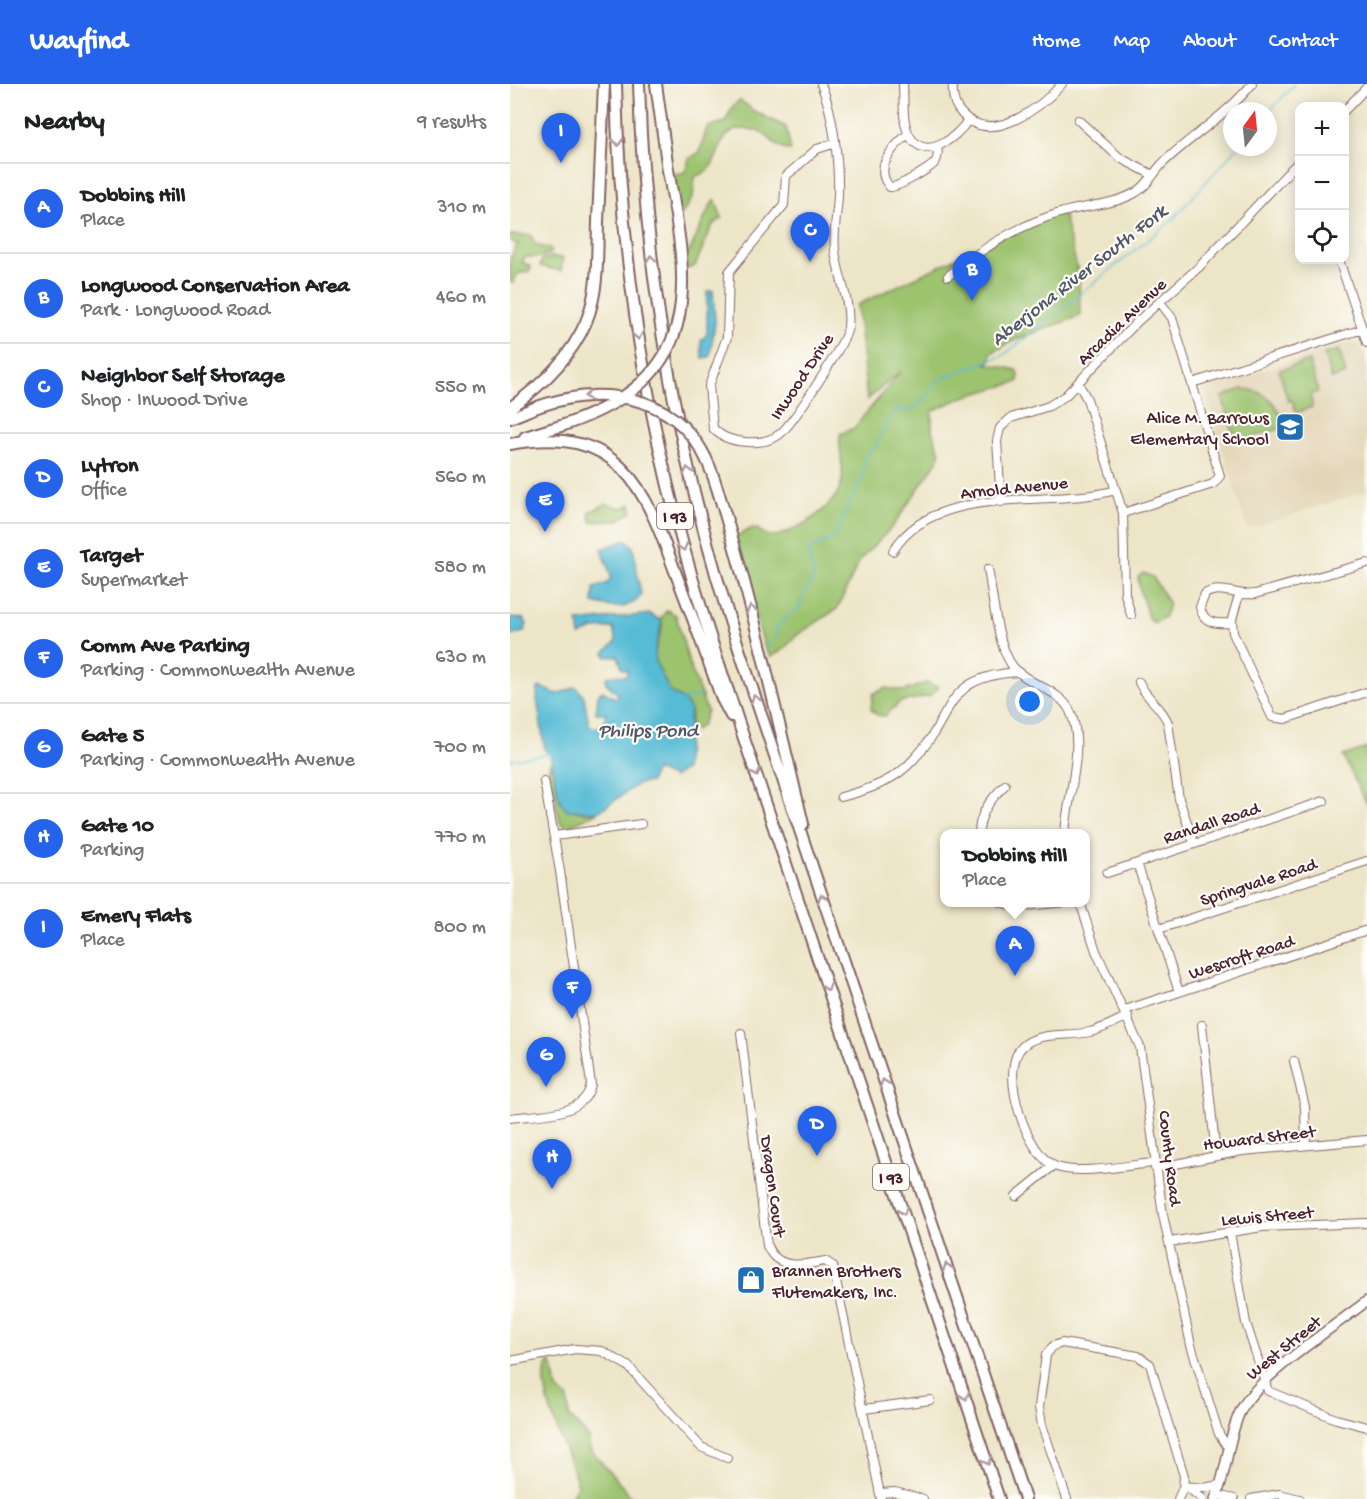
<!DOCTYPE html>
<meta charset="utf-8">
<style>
:root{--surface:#fff;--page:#f2f2f2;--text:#202124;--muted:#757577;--line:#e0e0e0;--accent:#2563eb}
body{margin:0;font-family:"Gochi Hand",sans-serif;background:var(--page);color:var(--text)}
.controls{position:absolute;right:18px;top:18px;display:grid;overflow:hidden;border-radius:12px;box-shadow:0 3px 15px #0003}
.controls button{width:54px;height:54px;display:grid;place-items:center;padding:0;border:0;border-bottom:2px solid var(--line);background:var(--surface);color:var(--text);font:30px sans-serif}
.compass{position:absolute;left:713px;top:18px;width:54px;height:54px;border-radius:50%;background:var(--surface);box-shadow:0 3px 15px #0003;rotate:15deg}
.you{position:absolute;left:520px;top:618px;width:21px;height:21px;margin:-15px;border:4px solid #fff;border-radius:50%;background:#1a73e8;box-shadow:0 0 0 9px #1a73e833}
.badge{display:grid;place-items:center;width:39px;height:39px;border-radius:50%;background:var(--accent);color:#fff;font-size:20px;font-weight:700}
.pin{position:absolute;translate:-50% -50px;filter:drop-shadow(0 2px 3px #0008)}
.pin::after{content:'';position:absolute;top:32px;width:21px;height:18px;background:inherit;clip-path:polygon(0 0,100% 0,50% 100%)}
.popup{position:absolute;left:430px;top:745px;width:150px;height:78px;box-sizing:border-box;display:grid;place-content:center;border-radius:12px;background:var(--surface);filter:drop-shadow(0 2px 4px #0005);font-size:20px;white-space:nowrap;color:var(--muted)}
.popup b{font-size:22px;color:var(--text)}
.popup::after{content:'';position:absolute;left:50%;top:100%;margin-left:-12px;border:12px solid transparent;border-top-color:var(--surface)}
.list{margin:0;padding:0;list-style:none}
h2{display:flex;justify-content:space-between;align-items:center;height:78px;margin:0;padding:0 24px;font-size:26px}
h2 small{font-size:20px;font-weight:400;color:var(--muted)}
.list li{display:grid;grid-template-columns:39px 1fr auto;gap:18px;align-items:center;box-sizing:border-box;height:90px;padding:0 24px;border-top:2px solid var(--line)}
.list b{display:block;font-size:22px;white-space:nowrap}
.list p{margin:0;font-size:20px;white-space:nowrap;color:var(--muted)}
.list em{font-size:20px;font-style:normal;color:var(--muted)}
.icon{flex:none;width:33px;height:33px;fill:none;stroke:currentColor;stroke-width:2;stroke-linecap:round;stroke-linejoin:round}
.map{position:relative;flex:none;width:857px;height:1415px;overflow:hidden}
header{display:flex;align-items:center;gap:36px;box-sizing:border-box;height:84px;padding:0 30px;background:var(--accent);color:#fff}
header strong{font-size:28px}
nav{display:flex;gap:33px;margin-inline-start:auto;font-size:21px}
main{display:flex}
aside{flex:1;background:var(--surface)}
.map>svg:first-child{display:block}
</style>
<header>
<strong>Wayfind</strong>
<nav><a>Home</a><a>Map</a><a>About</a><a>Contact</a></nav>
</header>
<main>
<aside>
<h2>Nearby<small>9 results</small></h2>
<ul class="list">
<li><span class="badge">A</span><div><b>Dobbins Hill</b><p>Place</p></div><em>310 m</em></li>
<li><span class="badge">B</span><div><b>Longwood Conservation Area</b><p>Park · Longwood Road</p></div><em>460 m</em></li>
<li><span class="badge">C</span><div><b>Neighbor Self Storage</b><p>Shop · Inwood Drive</p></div><em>550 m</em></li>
<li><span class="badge">D</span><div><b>Lytron</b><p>Office</p></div><em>560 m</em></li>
<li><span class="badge">E</span><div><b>Target</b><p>Supermarket</p></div><em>580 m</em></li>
<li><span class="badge">F</span><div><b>Comm Ave Parking</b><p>Parking · Commonwealth Avenue</p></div><em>630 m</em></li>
<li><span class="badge">G</span><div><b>Gate 5</b><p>Parking · Commonwealth Avenue</p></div><em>700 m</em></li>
<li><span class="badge">H</span><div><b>Gate 10</b><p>Parking</p></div><em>770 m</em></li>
<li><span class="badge">I</span><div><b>Emery Flats</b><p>Place</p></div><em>800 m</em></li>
</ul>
</aside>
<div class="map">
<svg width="857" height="1415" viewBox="0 0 857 1415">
<rect width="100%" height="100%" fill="#fdfcf7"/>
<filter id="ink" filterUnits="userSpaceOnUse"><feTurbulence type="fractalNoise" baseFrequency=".0167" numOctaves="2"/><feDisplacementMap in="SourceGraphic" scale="12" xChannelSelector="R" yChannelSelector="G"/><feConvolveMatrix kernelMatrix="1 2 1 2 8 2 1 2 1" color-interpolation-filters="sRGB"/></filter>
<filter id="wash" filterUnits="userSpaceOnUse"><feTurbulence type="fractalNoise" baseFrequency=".008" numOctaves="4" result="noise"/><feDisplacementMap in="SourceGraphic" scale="24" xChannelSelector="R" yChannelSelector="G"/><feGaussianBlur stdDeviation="1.35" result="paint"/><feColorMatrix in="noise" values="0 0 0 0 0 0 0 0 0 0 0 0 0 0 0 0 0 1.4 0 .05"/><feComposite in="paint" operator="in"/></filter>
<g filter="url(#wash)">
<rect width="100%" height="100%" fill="#ede5c7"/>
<path fill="#e3d6b7" d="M 842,257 L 850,259 L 857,282 L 857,407 L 737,445 L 694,305 Z"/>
<path fill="#9cc36e" stroke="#73714c" stroke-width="1.5" d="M 230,16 L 244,27 L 276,43 L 281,66 C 266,68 259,48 245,46 C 205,39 216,68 197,87 C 194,91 189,90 185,93 L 183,113 L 170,133 L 164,90 L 175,88 L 179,75 L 190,68 L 197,43 L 215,38 L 223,22 Z
M 205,115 L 212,134 L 202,142 L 185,182 L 179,185 L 176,174 C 182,164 200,118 205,115 Z
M 552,124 L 569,192 L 570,232 L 503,257 L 481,269 L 480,278 L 475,279 L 506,286 L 509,290 L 508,298 L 453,313 L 422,327 L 422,347 L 430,369 L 428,376 L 383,442 L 350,476 L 327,525 L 287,551 L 273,566 L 261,573 L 255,565 L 224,454 L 242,444 C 250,444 255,453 263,452 C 286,449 328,422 332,396 C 334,381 328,365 330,350 L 344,344 L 391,287 L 357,316 L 347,221 Z
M 0,151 L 21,151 L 25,160 L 42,166 L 41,169 L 30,173 L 16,173 L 12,178 L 21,183 L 20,187 L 7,190 L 4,199 L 0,198 L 0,174 L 8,160 L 0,157 Z
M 40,173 L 53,174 L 51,187 L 30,182 L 32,175 Z
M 829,266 L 836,290 L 821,295 L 814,270 Z
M 799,277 L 808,308 L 801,310 L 802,323 L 786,329 L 782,316 L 778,317 L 769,286 Z
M 732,305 C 755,305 771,321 773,344 L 732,356 L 724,352 L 712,313 Z
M 96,420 L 112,424 L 121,420 L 122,428 L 107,437 L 81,438 L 79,428 Z
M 633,489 L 643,493 L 659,520 L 655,532 L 645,539 L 638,535 C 636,521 628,507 628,493 Z
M 157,526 L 166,531 L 179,579 L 197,627 L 192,641 L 187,645 L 180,644 C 183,612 175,625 159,606 C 154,600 149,589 146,581 C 140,564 156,549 151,534 Z
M 416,599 L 429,603 L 420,612 L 390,618 L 375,632 L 367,631 L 361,625 L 363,610 L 375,604 L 394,607 Z
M 857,664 L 857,721 L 833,672 Z
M 41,677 L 48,710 L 56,724 L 71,728 L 88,728 L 57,743 L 50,738 L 38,687 Z
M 40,1278 L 43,1282 L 47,1305 L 58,1314 L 59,1332 L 79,1354 L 79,1364 L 123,1415 L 59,1415 L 68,1401 C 62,1377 20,1295 40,1278 Z"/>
<path fill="#57bcd5" stroke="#506e80" stroke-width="1.5" d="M 197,207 L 203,207 L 205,238 L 200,273 L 192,274 L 191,257 L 197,250 Z
M 117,456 L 123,463 L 131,511 C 120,527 100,524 83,519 L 84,504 L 98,499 L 101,493 L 92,465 Z
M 140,530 L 152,537 L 145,566 L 146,579 L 160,608 L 174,616 L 180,625 L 175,685 L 163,694 L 146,686 L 140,698 L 128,700 L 88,728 L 58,726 L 51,719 L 48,710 L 40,670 L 35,666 L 27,615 L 28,604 L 31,603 L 47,610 L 66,603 L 74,612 L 79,641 L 85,644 L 94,640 L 96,629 L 86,629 L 88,611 L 92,607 L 105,614 L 109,611 L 96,599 L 96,594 L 102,591 L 116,592 L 118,587 L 112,584 L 108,572 L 97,573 L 94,569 L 106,558 L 103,544 L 83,545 L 70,552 L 68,538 Z
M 0,533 L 14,535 L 17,540 L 14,548 L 0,552 Z"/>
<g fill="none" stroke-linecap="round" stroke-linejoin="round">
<path stroke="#57bcd5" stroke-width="1.5" d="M 758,29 L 784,0
M 255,565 L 266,553 L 268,541 L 291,522 L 291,516 L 304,493 L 298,467 L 324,454 L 353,392 L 354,373 C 372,362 372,338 388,324 L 394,328 L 408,322 L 430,295 L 494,271 L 659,139 L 728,63
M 173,616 L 193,611
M 0,676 L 41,670"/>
</g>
</g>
<g filter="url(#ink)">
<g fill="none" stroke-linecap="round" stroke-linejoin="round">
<g stroke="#836462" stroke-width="10">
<path id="minor" d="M 311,0 C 324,31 329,79 328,112 C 327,130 323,148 325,167 C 328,192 341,217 338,243 C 336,259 283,339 270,350 C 253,363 216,360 203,344 L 199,302 L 217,253 L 219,188 L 274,121 L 276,92 L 307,65 L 323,60
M 393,0 C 394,15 392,38 399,51 C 415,80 447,53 458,36
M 443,0 C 442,11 444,22 452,30 C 482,62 531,23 552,0
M 834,27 L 857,3
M 568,36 L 610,74 L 643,91
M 398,50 C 384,62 362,84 380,103 C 387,104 422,84 426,77 C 428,73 428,67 427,62
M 829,176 L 857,259
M 438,192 C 471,165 508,141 550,129 C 575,121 601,122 625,109 C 638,102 643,89 653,79 C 682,51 716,32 742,0
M 568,299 L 577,315 L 613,429 L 615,510 L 621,531
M 682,299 L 853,245
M 491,418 L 487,357 L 490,344 L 501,334 L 539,322 L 555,312 L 628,237 L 689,183 L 790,76
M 613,429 L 703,400 L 710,392 L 662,234 L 650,218
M 383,467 C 426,397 539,425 606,406
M 478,485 C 483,511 487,568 506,586 C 521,601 551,607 560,627 C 576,660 557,714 555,750
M 729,511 L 722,535 L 723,549 L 762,633 L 775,635 L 857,608
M 722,539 C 707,540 693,540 690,523 L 695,510 C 710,500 728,513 745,510 L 857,479
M 629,598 C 635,614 652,622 658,639 L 669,715 L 684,759
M 331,713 C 358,706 385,697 404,675 C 446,631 431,593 508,588
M 469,750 C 469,729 481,715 495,701
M 45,752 L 131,740
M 627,779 L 669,908
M 597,789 L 814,717
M 490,818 L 506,823 L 557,818
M 570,818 L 586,867 L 630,963 L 653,1131 L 681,1261 L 709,1350 L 719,1365
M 649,845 L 857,777
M 615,926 L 857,846
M 618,932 C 605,938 593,945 580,948 C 559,953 529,947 513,962 C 487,985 517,1074 547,1083 C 572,1091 617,1081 644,1079
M 692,941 L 706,1071
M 231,949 L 257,1162 C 268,1187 294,1181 315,1177 L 323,1182 L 371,1415
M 784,977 L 795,1023 L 796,1061
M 0,1034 C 26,1030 75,1034 81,1000 L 50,787 L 34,697
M 645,1084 L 732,1067 L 857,1056
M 506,1112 L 543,1082
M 720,1148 L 736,1239 L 758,1307 L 826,1335 L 857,1343
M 660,1158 L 752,1143 L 857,1139
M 0,1277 L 65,1265 L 92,1267 L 118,1282 L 191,1363 L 217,1374
M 354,1325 L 420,1316
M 674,1402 L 693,1404 L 710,1401
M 678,1404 L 693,1415
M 370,1409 L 385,1408 L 413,1415
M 707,1411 L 724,1415
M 557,1415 L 532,1341 L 529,1323 L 536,1271 L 543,1262 L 552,1259 L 628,1272 L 640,1280 L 674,1392 L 673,1404 L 668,1415
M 741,1415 L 769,1410 L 790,1415"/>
</g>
<g stroke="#836462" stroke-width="12">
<path id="major" d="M 705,1415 C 718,1387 717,1354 731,1326 C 748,1292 825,1242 857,1217"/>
</g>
<g stroke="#836462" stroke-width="14">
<path id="highway" d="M 106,0 C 110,195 145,386 206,571 L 489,1415
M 129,0 C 134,193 169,382 229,565 L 515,1415
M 146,0 L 158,86
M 0,324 C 31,302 61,273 76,238 C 89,207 87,172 88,138 C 90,92 92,46 94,0
M 0,334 L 12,329
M 15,353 L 54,341
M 0,360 C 110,340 134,402 166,490 C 182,531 197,573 212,615 L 221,632
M 255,581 L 293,740"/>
</g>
<use href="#minor" stroke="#fff" stroke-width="8"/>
<use href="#major" stroke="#fff" stroke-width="9"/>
<use href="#highway" stroke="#fff" stroke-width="10"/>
<g stroke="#836462" stroke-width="14" stroke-linecap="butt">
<path id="highway-bridge" d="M 12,329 C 72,303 149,301 189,362 C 202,382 208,408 215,430 C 230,480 243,531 255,581
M 54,341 C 193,293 181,209 158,86"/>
</g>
<use href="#highway-bridge" stroke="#fff" stroke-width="10"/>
</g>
<defs><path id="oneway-chevron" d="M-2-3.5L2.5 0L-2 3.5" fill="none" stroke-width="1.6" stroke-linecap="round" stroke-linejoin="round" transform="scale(1.5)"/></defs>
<g stroke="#ae9aa0">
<use href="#oneway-chevron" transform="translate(108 58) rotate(87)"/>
<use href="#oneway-chevron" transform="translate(141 175) rotate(-96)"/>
<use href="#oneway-chevron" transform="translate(128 252) rotate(81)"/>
<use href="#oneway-chevron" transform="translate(78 312) rotate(175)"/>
<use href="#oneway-chevron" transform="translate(178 387) rotate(-103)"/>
<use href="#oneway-chevron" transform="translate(173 463) rotate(74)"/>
<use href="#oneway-chevron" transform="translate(241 525) rotate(-104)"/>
<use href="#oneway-chevron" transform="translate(245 615) rotate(-109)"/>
<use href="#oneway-chevron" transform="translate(246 689) rotate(71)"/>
<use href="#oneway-chevron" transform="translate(312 814) rotate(-109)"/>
<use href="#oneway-chevron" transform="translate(317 903) rotate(71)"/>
<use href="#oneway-chevron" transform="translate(374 999) rotate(-109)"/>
<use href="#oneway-chevron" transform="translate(393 1127) rotate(71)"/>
<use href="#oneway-chevron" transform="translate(437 1183) rotate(-109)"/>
<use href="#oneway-chevron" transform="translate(455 1312) rotate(71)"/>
<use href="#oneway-chevron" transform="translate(477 1377) rotate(71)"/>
</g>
</g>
<defs>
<g id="school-square" transform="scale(1.5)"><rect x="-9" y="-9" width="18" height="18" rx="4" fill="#1f6fb2" stroke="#fdfcf7"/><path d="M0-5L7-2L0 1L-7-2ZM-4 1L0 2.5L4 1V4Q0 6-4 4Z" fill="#fff"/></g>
<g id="shop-square" transform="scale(1.5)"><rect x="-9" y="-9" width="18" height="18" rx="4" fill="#1f6fb2" stroke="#fdfcf7"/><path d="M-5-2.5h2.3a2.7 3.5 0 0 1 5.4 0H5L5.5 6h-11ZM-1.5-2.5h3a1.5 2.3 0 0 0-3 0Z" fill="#fff"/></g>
</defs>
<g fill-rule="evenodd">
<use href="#school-square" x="780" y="343"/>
<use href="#shop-square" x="241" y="1196"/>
</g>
<g text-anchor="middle" stroke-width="4.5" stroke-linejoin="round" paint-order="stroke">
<g fill="#fdfcf7" stroke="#806168" stroke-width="1.5">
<rect x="147" y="419" width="36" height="26" rx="4.5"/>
<rect x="363" y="1080" width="36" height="26" rx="4.5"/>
</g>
<g font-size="16" font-weight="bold" fill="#4a1f2b">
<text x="165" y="438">I 93</text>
<text x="381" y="1099">I 93</text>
</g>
<g font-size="18" fill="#4a1f2b" stroke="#fdfcf7">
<text transform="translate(611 237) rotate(-44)" y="6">Arcadia Avenue</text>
<text transform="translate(291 292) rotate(-56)" y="6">Inwood Drive</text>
<text transform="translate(504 403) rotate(-6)" y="6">Arnold Avenue</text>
<text transform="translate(701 738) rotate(-18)" y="6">Randall Road</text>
<text transform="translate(748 797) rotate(-18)" y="6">Springvale Road</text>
<text transform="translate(731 872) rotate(-18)" y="6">Wescroft Road</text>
<text transform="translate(749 1053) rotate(-7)" y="6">Howard Street</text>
<text transform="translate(661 1074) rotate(83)" y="6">County Road</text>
<text transform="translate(264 1102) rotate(82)" y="6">Dragon Court</text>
<text transform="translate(757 1131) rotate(-5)" y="6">Lewis Street</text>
<text transform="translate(773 1263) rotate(-39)" y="6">West Street</text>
</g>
<g font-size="18" fill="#4a1f2b" stroke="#fdfcf7" text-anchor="end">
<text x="759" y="339">Alice M. Barrows<tspan x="759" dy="21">Elementary School</tspan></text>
<text x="262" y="1192" text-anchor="start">Brannen Brothers<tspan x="262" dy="21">Flutemakers, Inc.</tspan></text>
</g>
<g font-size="20" font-style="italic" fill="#4f5666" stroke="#fdfcf7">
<text transform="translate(568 190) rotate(-38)" y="7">Aberjona River South Fork</text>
<text x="138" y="652">Philips Pond</text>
</g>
</g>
</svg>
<div class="controls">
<button>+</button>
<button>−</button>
<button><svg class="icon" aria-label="locate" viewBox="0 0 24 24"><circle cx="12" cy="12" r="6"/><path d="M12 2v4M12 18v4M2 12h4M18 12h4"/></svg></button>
</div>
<svg class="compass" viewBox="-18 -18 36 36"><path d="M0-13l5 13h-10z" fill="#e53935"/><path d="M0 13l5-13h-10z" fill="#757577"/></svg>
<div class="you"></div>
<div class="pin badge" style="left:505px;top:892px">A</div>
<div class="popup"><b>Dobbins Hill</b>Place</div>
<div class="pin badge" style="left:462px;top:217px">B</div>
<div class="pin badge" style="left:300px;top:178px">C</div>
<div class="pin badge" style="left:307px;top:1072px">D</div>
<div class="pin badge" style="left:35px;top:448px">E</div>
<div class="pin badge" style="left:62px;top:935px">F</div>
<div class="pin badge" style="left:36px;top:1003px">G</div>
<div class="pin badge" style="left:42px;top:1105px">H</div>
<div class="pin badge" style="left:51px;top:79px">I</div>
</div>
</main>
